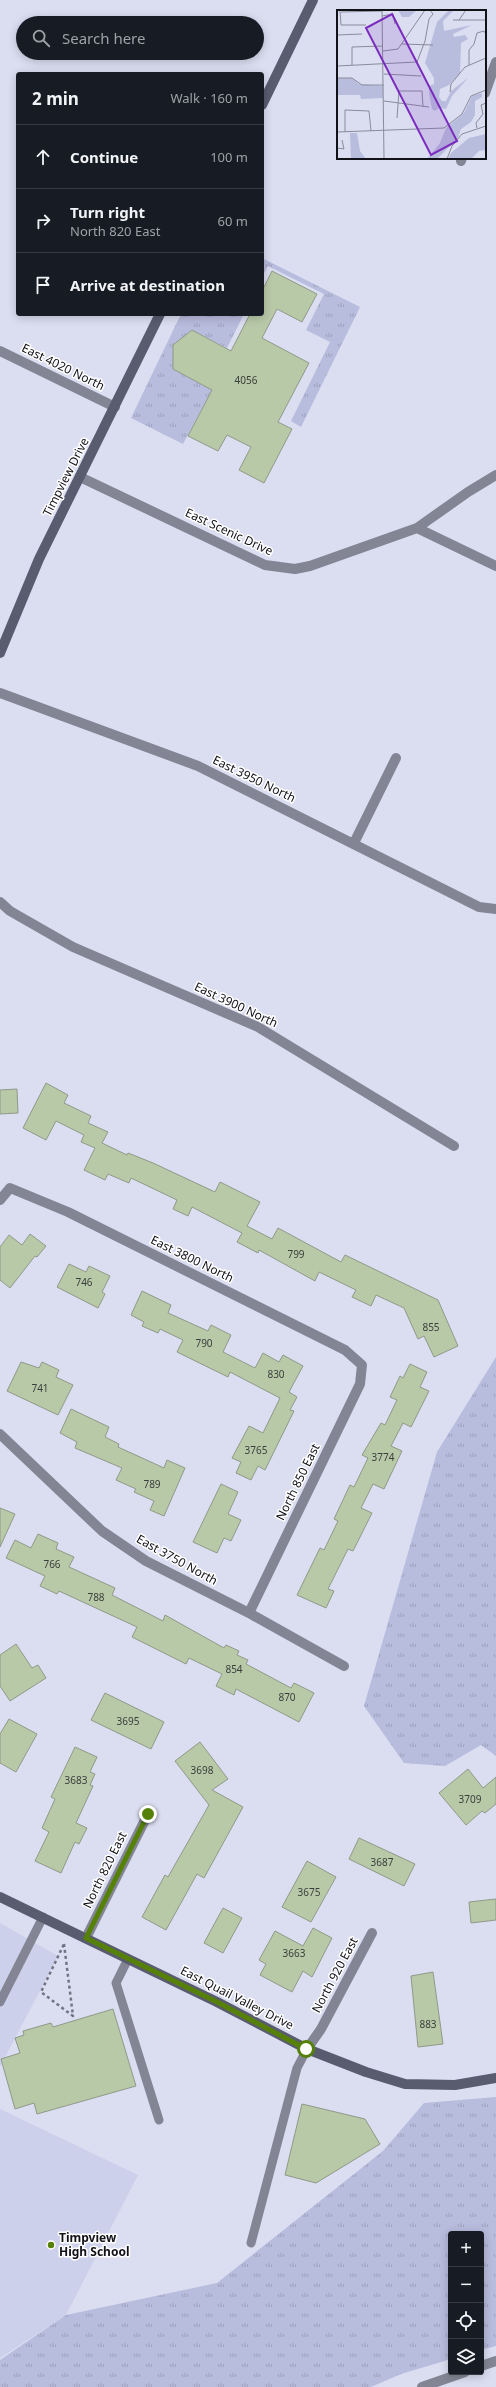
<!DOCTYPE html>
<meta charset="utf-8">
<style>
:root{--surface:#171b24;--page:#20242c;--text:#f1f3f6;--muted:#9ea1a6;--line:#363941}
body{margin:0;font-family:"Noto Sans",sans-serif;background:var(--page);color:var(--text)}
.controls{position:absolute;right:12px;bottom:12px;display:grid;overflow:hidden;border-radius:4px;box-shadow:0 2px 10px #0003}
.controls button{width:36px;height:36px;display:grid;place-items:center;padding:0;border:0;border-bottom:1px solid var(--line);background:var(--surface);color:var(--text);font:20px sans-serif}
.stop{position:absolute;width:12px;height:12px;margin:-9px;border:3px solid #568108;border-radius:50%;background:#fff}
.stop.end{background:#568108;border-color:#fff;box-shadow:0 1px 4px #0008}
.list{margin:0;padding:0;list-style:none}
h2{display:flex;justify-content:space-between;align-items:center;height:52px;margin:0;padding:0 16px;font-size:17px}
h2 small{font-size:13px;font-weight:400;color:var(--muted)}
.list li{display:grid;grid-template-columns:26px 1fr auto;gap:12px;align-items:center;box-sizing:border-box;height:64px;padding:0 16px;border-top:1px solid var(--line)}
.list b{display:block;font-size:15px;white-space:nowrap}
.list p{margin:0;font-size:13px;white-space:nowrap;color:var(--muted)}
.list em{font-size:13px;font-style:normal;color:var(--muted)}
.icon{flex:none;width:22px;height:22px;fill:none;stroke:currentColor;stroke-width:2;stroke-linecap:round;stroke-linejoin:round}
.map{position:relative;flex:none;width:496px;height:2387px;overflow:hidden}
.search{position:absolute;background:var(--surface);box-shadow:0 2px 10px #0003;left:16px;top:16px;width:248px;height:44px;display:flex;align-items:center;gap:10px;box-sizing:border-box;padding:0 14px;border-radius:22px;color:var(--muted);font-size:15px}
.panel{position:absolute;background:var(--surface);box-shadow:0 2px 10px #0003;left:16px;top:72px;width:248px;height:244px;border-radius:4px}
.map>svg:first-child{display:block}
</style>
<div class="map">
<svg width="496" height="2387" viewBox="0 0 496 2387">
<defs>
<pattern id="grass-tufts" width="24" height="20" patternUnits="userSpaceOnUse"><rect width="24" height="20" fill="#b8bcdd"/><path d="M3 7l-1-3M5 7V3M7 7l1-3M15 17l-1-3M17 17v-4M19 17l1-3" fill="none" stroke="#9da1bd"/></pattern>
</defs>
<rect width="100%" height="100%" fill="#dbddf1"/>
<path fill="#cdd0eb" d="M 0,1923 L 58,1956 L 0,2067 Z
M 0,2109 L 138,2175 L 66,2315 L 0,2358 Z"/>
<path fill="url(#grass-tufts)" d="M 262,258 L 360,307 L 301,427 L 291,421 L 330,342 L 306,330 L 324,294 L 268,266 L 262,277 Z
M 181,314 L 244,314 L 227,348 L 192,330 L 173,345 L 173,369 L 212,390 L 183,444 L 131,418 Z
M 496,1357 L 496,1756 L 481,1745 L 445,1766 L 404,1763 L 364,1706 L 437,1452 Z
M 496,2097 L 496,2346 L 481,2350 L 481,2234 L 451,2234 L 451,2359 L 401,2374 L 371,2387 L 0,2387 L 0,2360 L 66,2315 L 217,2283 L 383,2151 L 424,2103 Z"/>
<path fill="#b8c9a8" stroke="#909988" d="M 272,271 L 317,294 L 302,322 L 277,309 L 262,338 L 309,363 L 278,422 L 292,429 L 264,483 L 239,470 L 251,447 L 227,435 L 218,451 L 188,436 L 212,390 L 173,369 L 173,345 L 192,330 L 231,351 L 250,314 L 262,314 L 262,291 Z
M 46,1083 L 68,1095 L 64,1103 L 91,1116 L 88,1123 L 108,1132 L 102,1143 L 127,1155 L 128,1153 L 153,1163 L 215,1192 L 220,1182 L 260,1202 L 247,1226 L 272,1239 L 278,1228 L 341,1262 L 345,1255 L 438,1300 L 458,1346 L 434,1357 L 424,1336 L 418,1339 L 404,1308 L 376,1295 L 371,1306 L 352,1297 L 356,1290 L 319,1272 L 315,1281 L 259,1250 L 258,1253 L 237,1242 L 242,1233 L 192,1207 L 188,1216 L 173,1209 L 177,1200 L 131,1178 L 129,1183 L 108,1174 L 105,1180 L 84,1170 L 95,1148 L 81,1142 L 84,1135 L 56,1121 L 46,1140 L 23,1128 Z
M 17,1089 L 18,1113 L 0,1114 L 0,1090 Z
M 30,1234 L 46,1246 L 37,1257 L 35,1256 L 10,1288 L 0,1280 L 0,1247 L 9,1235 L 22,1245 Z
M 69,1264 L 86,1272 L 89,1266 L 110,1276 L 102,1292 L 105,1294 L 98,1308 L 57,1287 Z
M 142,1291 L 171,1305 L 168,1313 L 208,1331 L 211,1325 L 231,1335 L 223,1352 L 255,1368 L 263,1353 L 279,1362 L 283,1355 L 303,1366 L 289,1392 L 297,1397 L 290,1410 L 294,1411 L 265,1470 L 258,1466 L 251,1480 L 236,1473 L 241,1462 L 232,1458 L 249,1426 L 263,1433 L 280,1398 L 230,1372 L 228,1377 L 177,1352 L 183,1340 L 160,1329 L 158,1333 L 142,1326 L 144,1322 L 131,1315 Z
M 21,1362 L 39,1368 L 42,1362 L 59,1370 L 56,1377 L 73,1385 L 58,1415 L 7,1391 Z
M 410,1364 L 427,1372 L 420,1387 L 429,1391 L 411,1427 L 403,1423 L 391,1446 L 402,1451 L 384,1489 L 373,1484 L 361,1508 L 372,1513 L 353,1551 L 348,1549 L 328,1589 L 334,1591 L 326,1608 L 297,1595 L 320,1548 L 324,1550 L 338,1521 L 334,1519 L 350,1485 L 354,1487 L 368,1458 L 362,1455 L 381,1423 L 385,1425 L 397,1400 L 390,1397 L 400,1376 L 403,1378 Z
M 71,1409 L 109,1427 L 105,1437 L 119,1444 L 118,1447 L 164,1468 L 167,1460 L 185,1468 L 164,1516 L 150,1510 L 154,1501 L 134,1492 L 136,1489 L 116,1480 L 122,1468 L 75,1448 L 77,1442 L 60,1433 Z
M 221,1484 L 238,1492 L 228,1514 L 241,1520 L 231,1541 L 224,1538 L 217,1553 L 193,1542 Z
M 0,1508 L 15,1514 L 0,1547 Z
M 38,1534 L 58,1543 L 56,1549 L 74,1557 L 69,1567 L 115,1588 L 112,1595 L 163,1621 L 165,1615 L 224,1648 L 226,1645 L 239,1651 L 237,1655 L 248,1660 L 246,1664 L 291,1688 L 294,1683 L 314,1693 L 299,1722 L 236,1689 L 234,1695 L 216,1686 L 222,1674 L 189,1658 L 186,1664 L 132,1637 L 137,1627 L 59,1591 L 57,1594 L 40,1586 L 45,1576 L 6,1558 L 15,1540 L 31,1548 Z
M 16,1644 L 32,1668 L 38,1665 L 46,1678 L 10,1701 L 0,1686 L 0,1655 Z
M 105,1693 L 164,1722 L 151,1749 L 91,1720 Z
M 9,1719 L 37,1734 L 16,1772 L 0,1763 L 0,1734 Z
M 200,1742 L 228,1779 L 212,1790 L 243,1807 L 204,1878 L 197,1874 L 166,1930 L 142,1917 L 165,1875 L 168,1877 L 209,1805 L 175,1761 Z
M 75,1747 L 97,1757 L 90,1772 L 95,1774 L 90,1785 L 93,1786 L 76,1823 L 87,1828 L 79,1844 L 75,1842 L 61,1873 L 35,1861 L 49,1832 L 42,1828 L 55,1799 L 51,1797 Z
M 468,1769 L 483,1788 L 496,1777 L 496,1804 L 485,1813 L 482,1811 L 466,1825 L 439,1793 Z
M 359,1838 L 415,1864 L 404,1886 L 349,1859 Z
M 307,1861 L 336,1877 L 311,1922 L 282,1907 Z
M 496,1899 L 496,1920 L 471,1923 L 469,1902 Z
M 223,1908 L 242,1918 L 223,1953 L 204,1943 Z
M 313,1928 L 332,1938 L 312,1977 L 303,1971 L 292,1992 L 260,1975 L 266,1964 L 259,1960 L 275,1931 L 303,1946 Z
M 433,1972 L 443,2044 L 418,2047 L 411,1976 Z
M 113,2009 L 136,2086 L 37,2114 L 34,2103 L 15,2109 L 1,2059 L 20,2053 L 15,2038 L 24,2035 L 23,2031 L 51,2023 L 53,2027 Z
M 302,2104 L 365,2119 L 380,2144 L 316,2183 L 285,2175 Z"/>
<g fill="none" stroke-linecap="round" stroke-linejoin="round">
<path stroke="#727380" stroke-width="2.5" stroke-dasharray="3 3" stroke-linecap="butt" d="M 64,1944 L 73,2016 L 41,1992 L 64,1944 L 65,1942"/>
<path stroke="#838594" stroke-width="9" d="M 128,1959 L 116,1983 L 159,2120
M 0,2002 L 43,1917
M 251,2243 L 297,2068 L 307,2049"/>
<path stroke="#838594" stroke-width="10" d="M 485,93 L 496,62
M 461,161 L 462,158
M 0,351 L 115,407
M 80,477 L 265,565 L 295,569 L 310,566 L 417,528 L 468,492 L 496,475
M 417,528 L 496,566
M 0,693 L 198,766 L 479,907 L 496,909
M 354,843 L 396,758
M 0,902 L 10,911 L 73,947 L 258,1027 L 454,1146
M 0,1200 L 10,1188 L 68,1212 L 345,1350 L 362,1365 L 360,1384 L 249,1613
M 0,1434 L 102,1531 L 146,1561 L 249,1613 L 344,1666
M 86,1938 L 148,1814
M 307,2049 L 321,2029 L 372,1933
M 481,2366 L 496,2361
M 422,2387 L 465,2372"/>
<path stroke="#595b6f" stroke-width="10" d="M 262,105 L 313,0
M 0,653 L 39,559 L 160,314
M 0,1897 L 217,2002 L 307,2049 L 366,2072 L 405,2084 L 455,2085 L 496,2078"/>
</g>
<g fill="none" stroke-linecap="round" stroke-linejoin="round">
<path stroke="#568108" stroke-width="5" d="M 148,1814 L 86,1938 L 217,2002 L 306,2049"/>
</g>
<circle fill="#568108" stroke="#fff" stroke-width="1.5" cx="51" cy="2245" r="4"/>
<g text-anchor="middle" stroke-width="3" stroke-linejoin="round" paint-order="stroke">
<g font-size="10" fill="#3b3f3c">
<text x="246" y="384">4056</text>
<text x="296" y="1258">799</text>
<text x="84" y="1286">746</text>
<text x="431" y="1331">855</text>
<text x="204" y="1347">790</text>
<text x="276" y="1378">830</text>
<text x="40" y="1392">741</text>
<text x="256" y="1454">3765</text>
<text x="383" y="1461">3774</text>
<text x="152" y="1488">789</text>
<text x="52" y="1568">766</text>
<text x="96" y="1601">788</text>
<text x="234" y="1673">854</text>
<text x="287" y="1701">870</text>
<text x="128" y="1725">3695</text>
<text x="202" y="1774">3698</text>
<text x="76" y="1784">3683</text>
<text x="470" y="1803">3709</text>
<text x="382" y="1866">3687</text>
<text x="309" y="1896">3675</text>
<text x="294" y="1957">3663</text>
<text x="428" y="2028">883</text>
</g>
<g font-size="12" fill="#111118" stroke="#fff">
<text transform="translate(63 367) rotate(26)" y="4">East 4020 North</text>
<text transform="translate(66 477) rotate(-63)" y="4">Timpview Drive</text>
<text transform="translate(229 532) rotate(25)" y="4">East Scenic Drive</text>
<text transform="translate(254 779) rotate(26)" y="4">East 3950 North</text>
<text transform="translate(236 1005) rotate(25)" y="4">East 3900 North</text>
<text transform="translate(192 1259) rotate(26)" y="4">East 3800 North</text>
<text transform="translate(298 1482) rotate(-64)" y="4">North 850 East</text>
<text transform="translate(177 1560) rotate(29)" y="4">East 3750 North</text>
<text transform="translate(105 1870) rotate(-64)" y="4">North 820 East</text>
<text transform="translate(335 1975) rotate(-62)" y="4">North 920 East</text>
<text transform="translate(237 1998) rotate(27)" y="4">East Quail Valley Drive</text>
</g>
<g font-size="12" font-weight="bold" fill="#111118" stroke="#fff" text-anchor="start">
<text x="59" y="2242">Timpview<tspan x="59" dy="14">High School</tspan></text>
</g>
</g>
<g transform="translate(337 10)">
<rect width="149" height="149" fill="#dbddf1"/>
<path d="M 61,0 L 80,0 L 72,7 L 65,7 ZM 112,0 L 117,0 L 106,11 L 107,21 L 135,15 L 116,24 L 117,27 L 128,25 L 131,29 L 124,33 L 123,63 L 112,75 L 103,79 L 102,87 L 105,91 L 109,91 L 114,81 L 131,68 L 115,86 L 109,99 L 102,98 L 98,101 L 95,99 L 92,83 L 92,76 L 97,74 L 97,68 L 88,53 L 100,12 ZM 145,83 L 145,87 L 138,91 L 138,105 L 134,112 L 124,119 L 121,128 L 100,149 L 90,149 L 103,133 L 109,118 L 127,103 L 135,86 ZM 13,123 L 20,123 L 23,141 L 29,149 L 14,149 ZM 149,124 L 149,140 L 142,141 L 134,149 L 111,149 L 114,143 L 132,128 Z" fill="#b8bcdd"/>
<path d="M 0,68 L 15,68 L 22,74 L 46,76 L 46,88 L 24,89 L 23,85 L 0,85 Z" fill="#b8bcdd"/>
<path fill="none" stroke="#8a8b9a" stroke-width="1" d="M 45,0 L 47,149M 3,1 L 4,15 L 29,15M 4,2 L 45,1M 45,6 L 56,4 L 58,14M 116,10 L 149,10M 122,10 L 129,0M 0,25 L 25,24M 65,34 L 96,35M 46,41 L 61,39 L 88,0M 15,55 L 15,37 L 46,36M 132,55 L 132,40 L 137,34 L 140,23 L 147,21 L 149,24M 0,56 L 80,52 L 88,31 L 92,9 L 96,4 L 93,0M 47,64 L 84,66M 0,68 L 15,68 L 25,75 L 47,75M 113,82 L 114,74 L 128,57 L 149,48M 47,91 L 92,97M 60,108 L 62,81 L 85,81 L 86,97M 140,118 L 139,113 L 146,104 L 144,95 L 149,93M 0,122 L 107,118 L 125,104 L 134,86 L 149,80M 8,122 L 8,100 L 32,101 L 34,121M 0,138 L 7,139 L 5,130M 110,149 L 115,136 L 125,124 L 149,116"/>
<path fill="#7b2cbf" fill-opacity="0.15" stroke="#7b2cbf" stroke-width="2" d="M 55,4 L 120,131 L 94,145 L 29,18 Z"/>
<rect width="149" height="149" fill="none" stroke="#111118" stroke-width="2"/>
</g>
</svg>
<div class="controls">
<button>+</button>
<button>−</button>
<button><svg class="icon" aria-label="locate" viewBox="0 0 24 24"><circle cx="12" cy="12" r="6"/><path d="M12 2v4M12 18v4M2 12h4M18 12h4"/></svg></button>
<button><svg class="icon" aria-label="layers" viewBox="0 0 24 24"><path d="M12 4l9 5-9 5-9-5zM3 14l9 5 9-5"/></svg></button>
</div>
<div class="stop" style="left:306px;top:2049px"></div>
<div class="stop end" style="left:148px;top:1814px"></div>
<div class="search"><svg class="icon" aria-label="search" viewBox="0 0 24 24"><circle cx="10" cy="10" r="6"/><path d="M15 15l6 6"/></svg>Search here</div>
<section class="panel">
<h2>2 min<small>Walk · 160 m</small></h2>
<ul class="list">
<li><svg class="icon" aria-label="ahead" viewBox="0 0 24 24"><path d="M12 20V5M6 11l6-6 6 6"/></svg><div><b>Continue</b></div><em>100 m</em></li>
<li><svg class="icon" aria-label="right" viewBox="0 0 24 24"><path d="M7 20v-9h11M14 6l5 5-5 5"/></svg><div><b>Turn right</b><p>North 820 East</p></div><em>60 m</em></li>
<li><svg class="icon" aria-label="arrive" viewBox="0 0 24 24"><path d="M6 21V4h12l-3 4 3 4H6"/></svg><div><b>Arrive at destination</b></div></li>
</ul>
</section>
</div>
